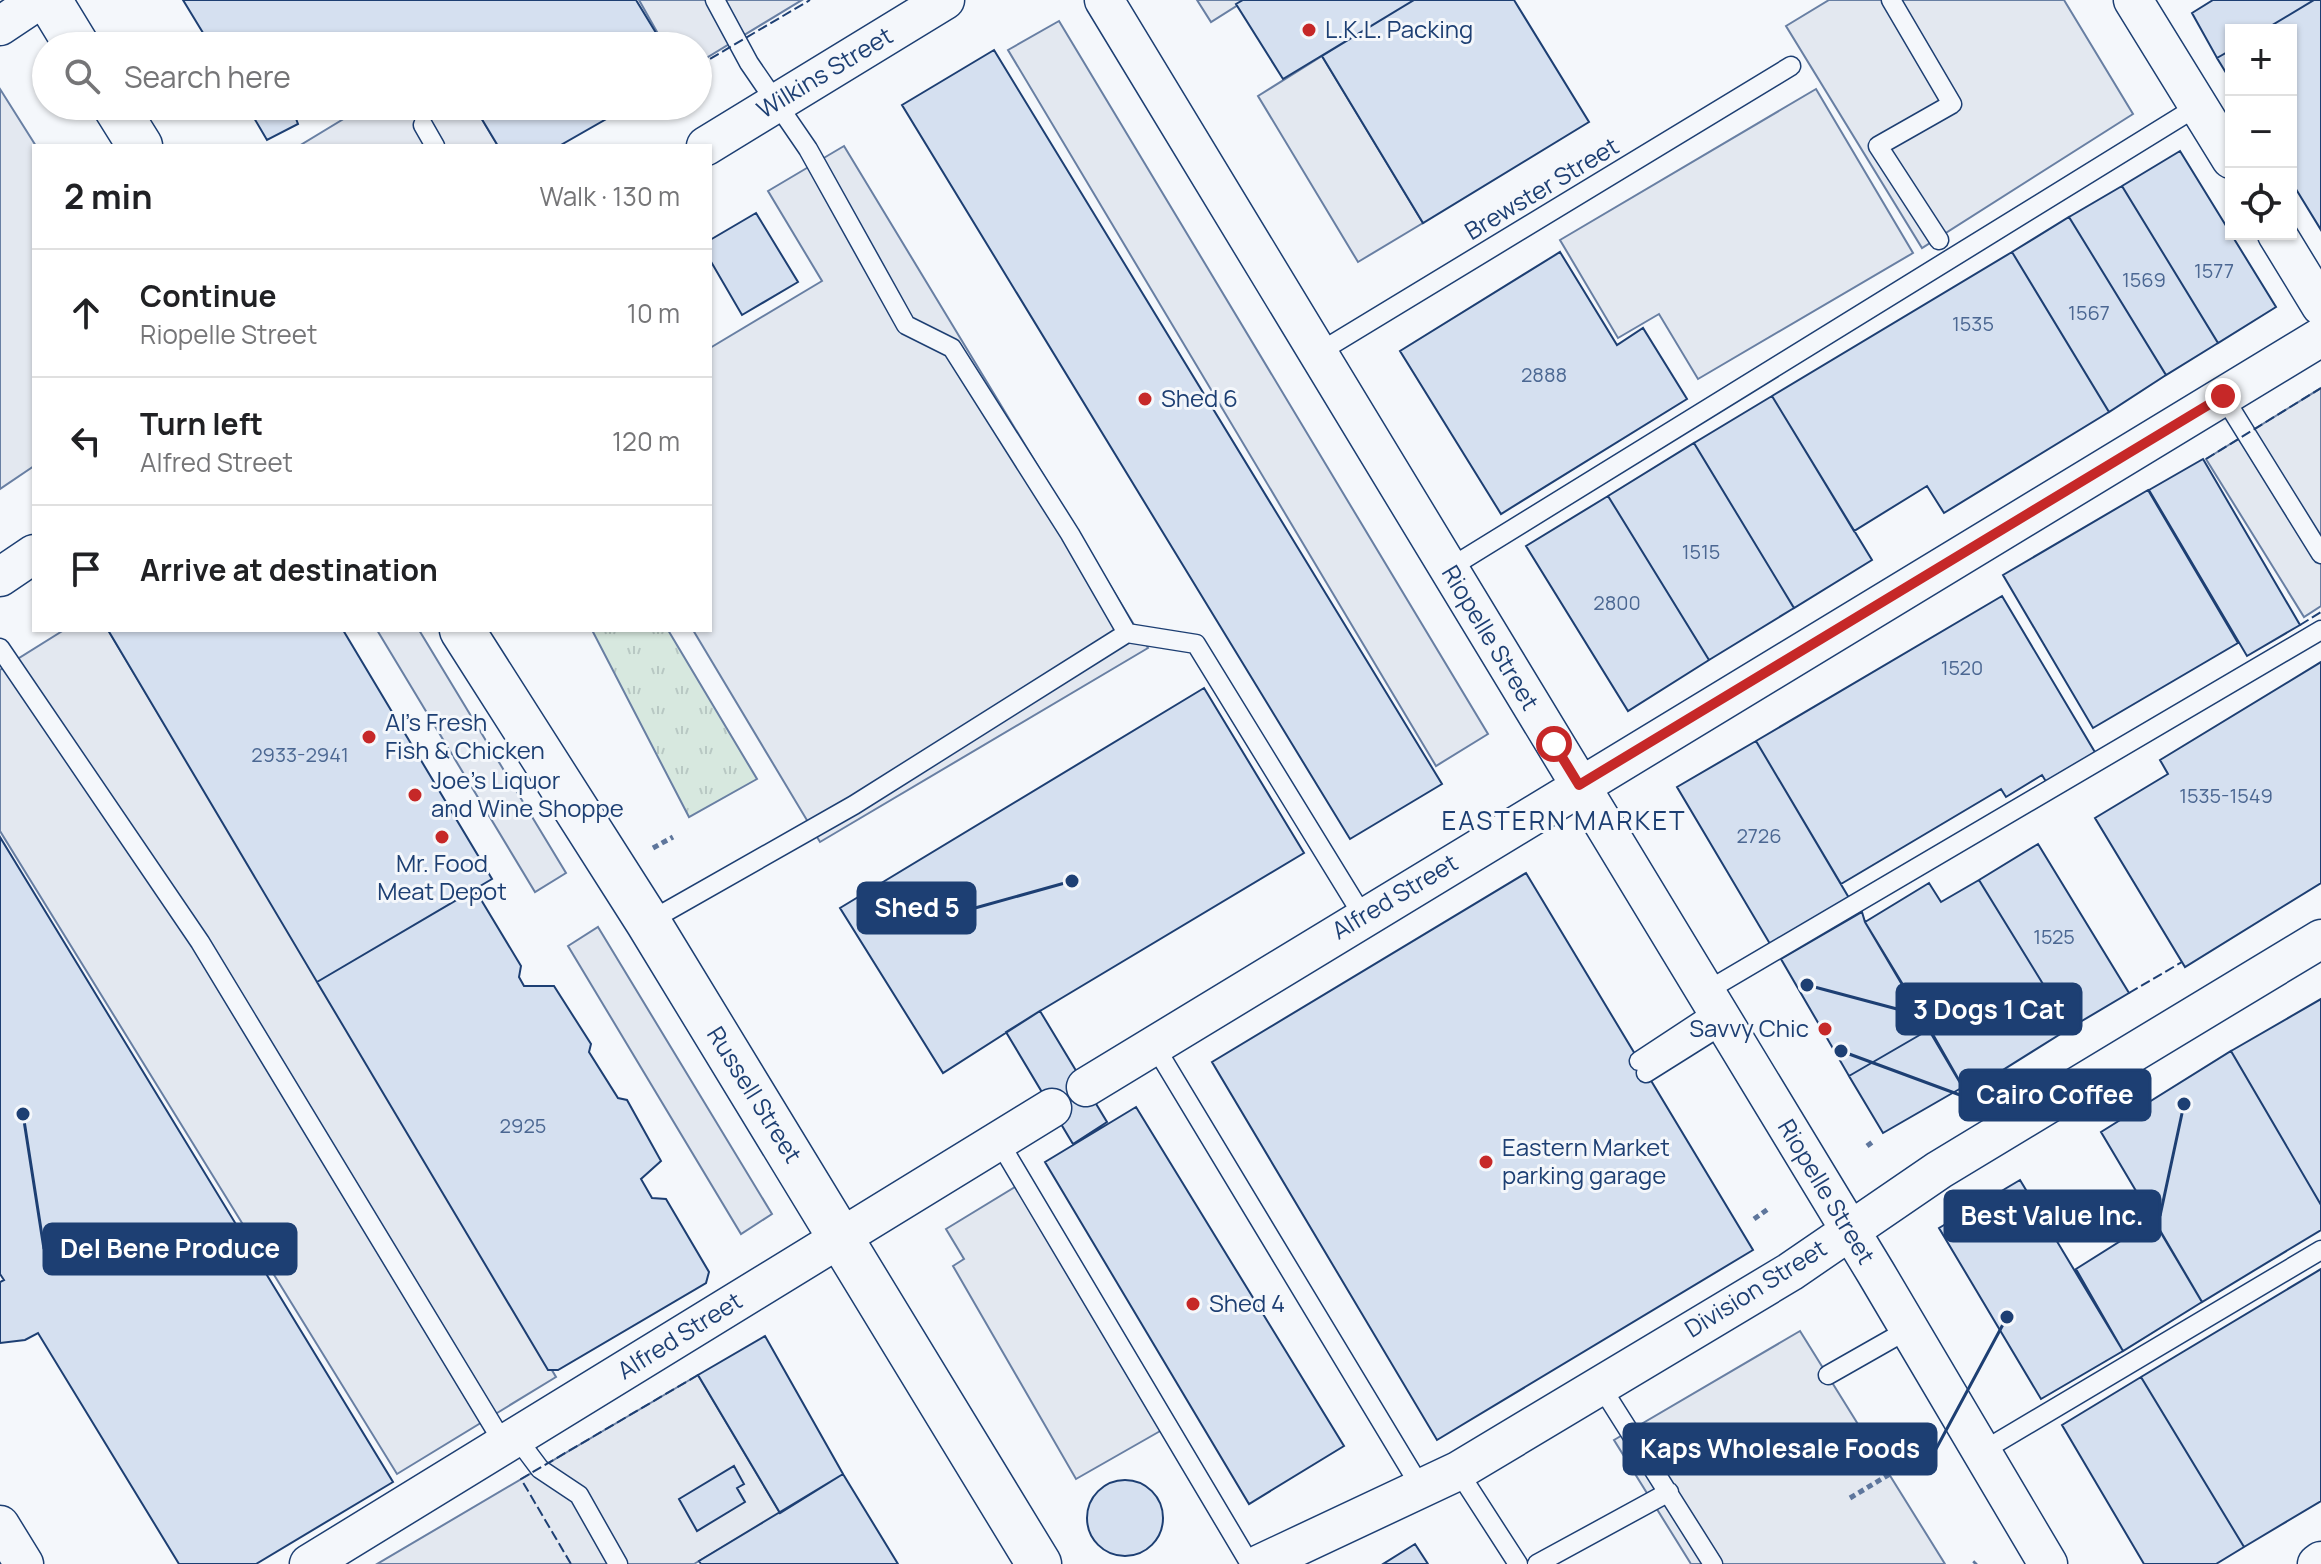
<!DOCTYPE html>
<meta charset="utf-8">
<style>
:root{--surface:#fff;--page:#f6f6f6;--text:#202124;--muted:#757577;--line:#e0e0e0}
body{margin:0;font-family:Manrope,sans-serif;background:var(--page);color:var(--text)}
.controls{position:absolute;right:24px;top:24px;display:grid;overflow:hidden;border-radius:0px;box-shadow:0 2px 6px #0004}
.controls button{width:72px;height:72px;display:grid;place-items:center;padding:0;border:0;border-bottom:2px solid var(--line);background:var(--surface);color:var(--text);font:40px sans-serif}
.stop{position:absolute;width:24px;height:24px;margin:-18px;border:6px solid #c62828;border-radius:50%;background:#fff}
.stop.end{background:#c62828;border-color:#fff;box-shadow:0 2px 8px #0008}
.list{margin:0;padding:0;list-style:none}
h2{display:flex;justify-content:space-between;align-items:center;height:104px;margin:0;padding:0 32px;font-size:34px}
h2 small{font-size:26px;font-weight:400;color:var(--muted)}
.list li{display:grid;grid-template-columns:52px 1fr auto;gap:24px;align-items:center;box-sizing:border-box;height:128px;padding:0 32px;border-top:2px solid var(--line)}
.list b{display:block;font-size:30px;white-space:nowrap}
.list p{margin:0;font-size:26px;white-space:nowrap;color:var(--muted)}
.list em{font-size:26px;font-style:normal;color:var(--muted)}
.icon{flex:none;width:44px;height:44px;fill:none;stroke:currentColor;stroke-width:2;stroke-linecap:round;stroke-linejoin:round}
.map{position:relative;flex:none;width:2321px;height:1564px;overflow:hidden}
.search{position:absolute;background:var(--surface);box-shadow:0 2px 6px #0004;left:32px;top:32px;width:680px;height:88px;display:flex;align-items:center;gap:20px;box-sizing:border-box;padding:0 28px;border-radius:44px;color:var(--muted);font-size:30px}
.panel{position:absolute;background:var(--surface);box-shadow:0 2px 6px #0004;left:32px;top:144px;width:680px;height:488px;border-radius:0px}
.map>svg:first-child{display:block}
</style>
<div class="map">
<svg width="2321" height="1564" viewBox="0 0 2321 1564">
<defs>
<pattern id="grass-tufts" width="24" height="20" patternUnits="userSpaceOnUse" patternTransform="scale(2)"><rect width="24" height="20" fill="#d7e8df"/><path d="M3 7l-1-3M5 7V3M7 7l1-3M15 17l-1-3M17 17v-4M19 17l1-3" fill="none" stroke="#b8c8c3"/></pattern>
</defs>
<rect width="100%" height="100%" fill="#f4f7fb"/>
<path fill="url(#grass-tufts)" stroke="#687fa3" stroke-width="2" d="M 592,630 L 668,630 L 757,779 L 689,817 Z"/>
<path fill="#e3e8f0" stroke="#687fa3" stroke-width="2" d="M 639,0 L 802,0 L 698,63 L 698,46 L 665,46 Z
M 1197,0 L 1246,0 L 1211,22 Z
M 1829,0 L 2064,0 L 2133,114 L 1922,248 L 1786,26 Z
M 1059,21 L 1488,734 L 1436,766 L 1008,50 Z
M 1322,56 L 1423,223 L 1358,262 L 1258,96 Z
M 0,89 L 36,146 L 34,466 L 0,489 Z
M 1816,89 L 1913,253 L 1698,379 L 1659,314 L 1618,338 L 1560,240 Z
M 365,106 L 474,106 L 498,146 L 299,146 Z
M 844,146 L 1148,648 L 820,842 L 693,630 L 710,630 L 710,348 L 822,281 L 768,191 Z
M 2321,388 L 2321,606 L 2304,617 L 2206,459 Z
M 64,630 L 108,630 L 556,1377 L 397,1474 L 0,831 L 0,670 Z
M 377,630 L 419,630 L 566,873 L 535,892 Z
M 598,927 L 772,1214 L 741,1234 L 568,946 Z
M 1023,1182 L 1169,1426 L 1076,1479 L 953,1266 L 964,1259 L 946,1229 Z
M 1800,1331 L 1945,1564 L 1691,1564 L 1614,1440 Z
M 698,1375 L 780,1513 L 694,1564 L 377,1564 Z"/>
<path fill="#d5e0f0" stroke="#1d3f73" stroke-width="2" d="M 183,0 L 636,0 L 664,46 L 211,46 Z
M 1243,0 L 1414,0 L 1283,79 L 1236,4 Z
M 1414,0 L 1514,0 L 1589,122 L 1423,223 L 1322,56 Z
M 2213,0 L 2314,0 L 2264,30 L 2231,30 L 2231,50 L 2217,58 L 2192,13 Z
M 2314,0 L 2321,0 L 2321,230 L 2291,181 L 2291,30 L 2264,30 Z
M 994,50 L 1442,784 L 1350,839 L 902,105 Z
M 2231,50 L 2231,81 L 2217,58 Z
M 247,106 L 311,106 L 295,116 L 298,124 L 267,140 Z
M 474,106 L 629,106 L 559,146 L 498,146 Z
M 2180,151 L 2276,307 L 2218,343 L 2122,186 Z
M 2122,186 L 2218,343 L 2166,375 L 2069,217 Z
M 756,213 L 798,282 L 742,315 L 710,260 L 710,240 Z
M 2069,217 L 2166,375 L 2109,412 L 2012,252 Z
M 1560,252 L 1617,345 L 1643,328 L 1687,399 L 1501,514 L 1400,351 Z
M 2012,252 L 2109,412 L 1944,513 L 1927,486 L 1854,531 L 1772,396 Z
M 1772,396 L 1872,560 L 1794,608 L 1694,443 Z
M 1694,443 L 1794,608 L 1709,660 L 1608,496 Z
M 2203,459 L 2300,625 L 2247,656 L 2149,490 Z
M 2148,490 L 2238,643 L 2093,728 L 2003,575 Z
M 1608,496 L 1709,660 L 1628,711 L 1526,546 Z
M 2002,596 L 2099,759 L 2050,788 L 2042,775 L 2006,797 L 2001,789 L 1841,884 L 1756,741 Z
M 108,630 L 343,630 L 492,879 L 317,982 Z
M 2321,662 L 2321,883 L 2185,967 L 2095,818 L 2168,774 L 2160,760 Z
M 1204,688 L 1304,853 L 1040,1011 L 943,1073 L 840,908 Z
M 1756,741 L 1852,903 L 1773,949 L 1677,787 Z
M 0,837 L 393,1482 L 256,1564 L 179,1564 L 38,1333 L 25,1340 L 0,1343 L 0,1282 L 4,1280 L 0,1274 Z
M 2038,844 L 2129,993 L 2070,1028 L 1979,880 Z
M 1526,873 L 1753,1250 L 1437,1440 L 1212,1062 Z
M 1979,880 L 2070,1028 L 1966,1093 L 1865,922 L 1929,883 L 1941,902 Z
M 477,893 L 521,966 L 519,977 L 524,986 L 554,986 L 591,1044 L 589,1052 L 618,1098 L 627,1100 L 661,1161 L 641,1179 L 652,1198 L 666,1199 L 709,1272 L 706,1283 L 558,1370 L 548,1370 L 317,982 L 467,894 Z
M 1862,912 L 1865,922 L 1930,1029 L 1849,1076 L 1781,959 Z
M 2321,999 L 2321,1205 L 2231,1051 Z
M 1040,1011 L 1107,1122 L 1073,1144 L 1006,1032 Z
M 1930,1029 L 1963,1087 L 1883,1133 L 1849,1076 Z
M 2231,1051 L 2321,1205 L 2321,1230 L 2202,1302 L 2101,1132 Z
M 1136,1107 L 1344,1446 L 1249,1504 L 1045,1162 Z
M 2020,1180 L 2123,1351 L 2041,1399 L 1939,1228 Z
M 2154,1220 L 2202,1302 L 2123,1351 L 2076,1269 Z
M 2321,1269 L 2321,1501 L 2244,1547 L 2141,1377 Z
M 765,1336 L 843,1474 L 780,1513 L 698,1375 Z
M 2141,1377 L 2244,1547 L 2216,1564 L 2144,1564 L 2062,1425 Z
M 734,1466 L 744,1484 L 737,1488 L 745,1502 L 697,1531 L 679,1499 Z
M 843,1474 L 898,1564 L 701,1564 L 699,1561 Z
M1087 1518a38 38 0 1 1 76 0a38 38 0 1 1-76 0Z
M 1415,1544 L 1428,1564 L 1383,1564 Z"/>
<g fill="none" stroke-linecap="round" stroke-linejoin="round">
<g stroke="#1d3f73" stroke-width="21">
<path id="service" d="M 1891,0 L 1952,104 L 1878,146 L 1939,240
M 423,125 L 435,146
M 1318,353 L 1791,66
M 2223,396 L 2321,554
M 1448,569 L 2198,106
M 1127,633 L 1196,644 L 1363,916
M 0,648 L 200,942 L 504,1444
M 648,922 L 854,805 L 1127,633 L 1070,534 L 952,348 L 906,325 L 808,149 L 749,63 L 715,0
M 1705,992 L 2321,630
M 1154,1045 L 1420,1486
M 1639,1061 L 1715,1011
M 1646,1073 L 1724,1024
M 998,1140 L 1250,1564
M 1828,1375 L 1909,1329
M 1600,1385 L 1713,1564
M 516,1437 L 540,1469 L 579,1495 L 618,1564
M 1981,1452 L 2321,1250
M 1458,1471 L 1518,1564
M 1537,1564 L 1669,1492"/>
</g>
<g stroke="#1d3f73" stroke-width="41">
<path id="minor" d="M 1104,0 L 1876,1273 L 2048,1564
M 2133,0 L 2231,159
M 0,26 L 39,0
M 706,146 L 945,0
M 2277,234 L 2321,306
M 0,577 L 34,554
M 1086,1087 L 2321,337
M 0,1525 L 24,1564
M 309,1564 L 1052,1108
M 1260,1564 L 1458,1471 L 1790,1272 L 1939,1170 L 2321,939
M 2317,1564 L 2321,1561"/>
</g>
<g stroke="#1d3f73" stroke-width="47">
<path id="tertiary" d="M 49,0 L 77,46
M 115,106 L 140,146
M 462,630 L 648,922 L 1039,1564"/>
</g>
<path stroke="#5e769c" stroke-width="5" stroke-dasharray="6 4" stroke-linecap="butt" d="M 678,106 L 680,117
M 653,848 L 673,837
M 1867,1146 L 1875,1140
M 1754,1219 L 1768,1209
M 1850,1498 L 1915,1459
M 1974,1564 L 1976,1562"/>
<use href="#service" stroke="#f4f7fb" stroke-width="18"/>
<use href="#minor" stroke="#f4f7fb" stroke-width="38"/>
<use href="#tertiary" stroke="#f4f7fb" stroke-width="44"/>
<path stroke="#1d3f73" stroke-width="2" stroke-dasharray="10 4" stroke-linecap="butt" d="M 698,66 L 810,0
M 2206,459 L 2321,388
M 2300,625 L 2321,612
M 2129,993 L 2182,962
M 571,1564 L 521,1479 L 698,1375"/>
</g>
<g fill="none" stroke-linecap="round" stroke-linejoin="round">
<path stroke="#c62828" stroke-width="10" d="M 1554,744 L 1579,785 L 2223,396"/>
</g>
<g fill="#c62828" stroke="#f4f7fb" stroke-width="3">
<circle cx="1309" cy="30" r="8"/>
<circle cx="1145" cy="399" r="8"/>
<circle cx="369" cy="737" r="8"/>
<circle cx="415" cy="795" r="8"/>
<circle cx="442" cy="837" r="8"/>
<circle cx="1825" cy="1029" r="8"/>
<circle cx="1486" cy="1162" r="8"/>
<circle cx="1193" cy="1304" r="8"/>
</g>
<g text-anchor="middle" stroke-width="6" stroke-linejoin="round" paint-order="stroke">
<g font-size="20" fill="#4b6792">
<text x="2214" y="278">1577</text>
<text x="2144" y="287">1569</text>
<text x="2089" y="320">1567</text>
<text x="1973" y="331">1535</text>
<text x="1544" y="382">2888</text>
<text x="1701" y="559">1515</text>
<text x="1617" y="610">2800</text>
<text x="1962" y="675">1520</text>
<text x="300" y="762">2933-2941</text>
<text x="2226" y="803">1535-1549</text>
<text x="1759" y="843">2726</text>
<text x="2054" y="944">1525</text>
<text x="523" y="1133">2925</text>
</g>
<g font-size="24" fill="#1d3f73" stroke="#f4f7fb" text-anchor="start">
<text x="1325" y="38">L.K.L. Packing</text>
<text x="1161" y="407">Shed 6</text>
<text x="385" y="731">Al's Fresh<tspan x="385" dy="28">Fish &amp; Chicken</tspan></text>
<text x="431" y="789">Joe's Liquor<tspan x="431" dy="28">and Wine Shoppe</tspan></text>
<text x="442" y="872" text-anchor="middle">Mr. Food<tspan x="442" dy="28">Meat Depot</tspan></text>
<text x="1809" y="1037" text-anchor="end">Savvy Chic</text>
<text x="1502" y="1156">Eastern Market<tspan x="1502" dy="28">parking garage</tspan></text>
<text x="1209" y="1312">Shed 4</text>
</g>
<g font-size="24" fill="#1d3f73" stroke="#f4f7fb">
<text transform="translate(825 73) rotate(-31)" y="8">Wilkins Street</text>
<text transform="translate(1542 189) rotate(-31)" y="8">Brewster Street</text>
<text transform="translate(1490 638) rotate(59)" y="8">Riopelle Street</text>
<text transform="translate(1395 897) rotate(-31)" y="8">Alfred Street</text>
<text transform="translate(754 1095) rotate(58)" y="8">Russell Street</text>
<text transform="translate(1826 1192) rotate(59)" y="8">Riopelle Street</text>
<text transform="translate(1756 1289) rotate(-32)" y="8">Division Street</text>
<text transform="translate(680 1336) rotate(-32)" y="8">Alfred Street</text>
</g>
<g font-size="26" letter-spacing="2" fill="#1d3f73" stroke="#f4f7fb">
<text x="1564" y="830">EASTERN MARKET</text>
</g>
</g>
<path fill="none" stroke="#1d3f73" stroke-width="3" d="M1072 881L975 908M1807 985L1897 1009M1841 1051L1960 1095M2184 1104L2160 1216M23 1114L44 1249M2007 1317L1936 1449"/>
<g fill="#1d3f73" stroke="#f4f7fb" stroke-width="3">
<circle cx="1072" cy="881" r="8"/>
<circle cx="1807" cy="985" r="8"/>
<circle cx="1841" cy="1051" r="8"/>
<circle cx="2184" cy="1104" r="8"/>
<circle cx="23" cy="1114" r="8"/>
<circle cx="2007" cy="1317" r="8"/>
</g>
<g fill="#1d3f73" stroke="#1d3f73" stroke-width="3">
<rect x="858" y="883" width="117" height="50" rx="8"/>
<rect x="1897" y="984" width="184" height="50" rx="8"/>
<rect x="1960" y="1070" width="190" height="50" rx="8"/>
<rect x="1945" y="1191" width="215" height="50" rx="8"/>
<rect x="44" y="1224" width="252" height="50" rx="8"/>
<rect x="1624" y="1424" width="312" height="50" rx="8"/>
</g>
<g font-size="26" text-anchor="middle" font-weight="bold" fill="#fff">
<text x="917" y="917">Shed 5</text>
<text x="1989" y="1019">3 Dogs 1 Cat</text>
<text x="2055" y="1104">Cairo Coffee</text>
<text x="2052" y="1225">Best Value Inc.</text>
<text x="170" y="1258">Del Bene Produce</text>
<text x="1780" y="1458">Kaps Wholesale Foods</text>
</g>
</svg>
<div class="controls">
<button>+</button>
<button>−</button>
<button><svg class="icon" aria-label="locate" viewBox="0 0 24 24"><circle cx="12" cy="12" r="6"/><path d="M12 2v4M12 18v4M2 12h4M18 12h4"/></svg></button>
</div>
<div class="stop" style="left:1554px;top:744px"></div>
<div class="stop end" style="left:2223px;top:396px"></div>
<div class="search"><svg class="icon" aria-label="search" viewBox="0 0 24 24"><circle cx="10" cy="10" r="6"/><path d="M15 15l6 6"/></svg>Search here</div>
<section class="panel">
<h2>2 min<small>Walk · 130 m</small></h2>
<ul class="list">
<li><svg class="icon" aria-label="ahead" viewBox="0 0 24 24"><path d="M12 20V5M6 11l6-6 6 6"/></svg><div><b>Continue</b><p>Riopelle Street</p></div><em>10 m</em></li>
<li><svg class="icon" aria-label="left" viewBox="0 0 24 24"><path d="M17 20v-9H6M10 6l-5 5 5 5"/></svg><div><b>Turn left</b><p>Alfred Street</p></div><em>120 m</em></li>
<li><svg class="icon" aria-label="arrive" viewBox="0 0 24 24"><path d="M6 21V4h12l-3 4 3 4H6"/></svg><div><b>Arrive at destination</b></div></li>
</ul>
</section>
</div>
